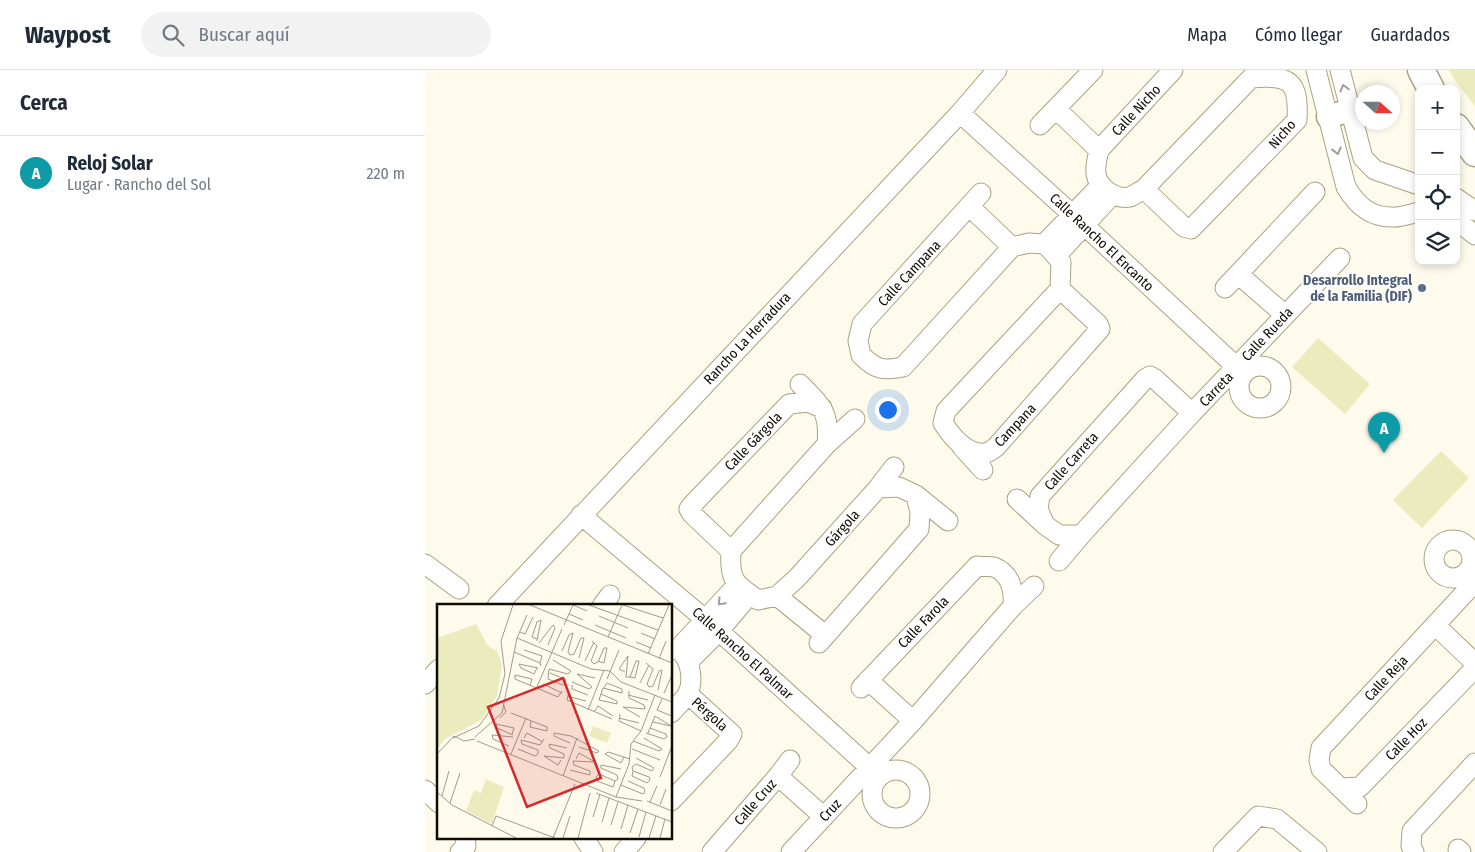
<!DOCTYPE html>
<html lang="es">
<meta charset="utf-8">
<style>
:root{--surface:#fff;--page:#f2f2f3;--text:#1f2937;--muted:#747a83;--line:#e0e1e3;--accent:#111827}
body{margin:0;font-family:"Fira Sans Condensed",sans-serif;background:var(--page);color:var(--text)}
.controls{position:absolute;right:15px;top:15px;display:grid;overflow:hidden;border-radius:10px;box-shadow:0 2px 8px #0003}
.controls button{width:45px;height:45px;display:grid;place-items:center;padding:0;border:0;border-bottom:1px solid var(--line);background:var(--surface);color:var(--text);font:25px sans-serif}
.compass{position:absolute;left:930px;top:15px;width:45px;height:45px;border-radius:50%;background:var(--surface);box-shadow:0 2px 8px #0003;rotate:111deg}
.you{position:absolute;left:462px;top:339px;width:18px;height:18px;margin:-12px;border:4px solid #fff;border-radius:50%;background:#1a73e8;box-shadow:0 0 0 8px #1a73e833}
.badge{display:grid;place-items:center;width:32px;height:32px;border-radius:50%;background:var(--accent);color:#fff;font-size:16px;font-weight:700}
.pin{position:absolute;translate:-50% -41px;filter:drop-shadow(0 1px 2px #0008)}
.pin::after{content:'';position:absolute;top:26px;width:18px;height:15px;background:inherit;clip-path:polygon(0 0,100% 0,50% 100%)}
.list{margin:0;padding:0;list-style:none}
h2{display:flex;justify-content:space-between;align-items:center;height:65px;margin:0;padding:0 20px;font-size:21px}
h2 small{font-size:16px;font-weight:400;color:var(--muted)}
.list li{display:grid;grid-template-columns:32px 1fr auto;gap:15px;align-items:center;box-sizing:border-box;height:75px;padding:0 20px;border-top:1px solid var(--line)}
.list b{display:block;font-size:19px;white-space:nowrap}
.list p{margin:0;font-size:16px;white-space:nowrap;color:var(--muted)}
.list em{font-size:16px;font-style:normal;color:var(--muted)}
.icon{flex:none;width:28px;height:28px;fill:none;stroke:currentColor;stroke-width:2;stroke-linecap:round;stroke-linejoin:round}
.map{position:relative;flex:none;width:1050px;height:782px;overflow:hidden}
header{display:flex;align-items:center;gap:30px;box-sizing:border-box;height:70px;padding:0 25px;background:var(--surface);border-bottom:1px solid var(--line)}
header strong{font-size:24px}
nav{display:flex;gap:28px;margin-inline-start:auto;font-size:18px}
.search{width:350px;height:45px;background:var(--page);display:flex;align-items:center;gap:12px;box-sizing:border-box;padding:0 18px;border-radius:28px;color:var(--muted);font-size:19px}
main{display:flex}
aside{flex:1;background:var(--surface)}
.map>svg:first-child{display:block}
</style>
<header>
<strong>Waypost</strong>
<div class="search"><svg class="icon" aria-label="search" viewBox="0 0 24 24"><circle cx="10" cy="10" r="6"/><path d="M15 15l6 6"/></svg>Buscar aquí</div>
<nav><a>Mapa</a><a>Cómo llegar</a><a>Guardados</a></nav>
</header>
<main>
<aside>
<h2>Cerca<small></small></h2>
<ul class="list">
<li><span class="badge" style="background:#0f9aa8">A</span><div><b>Reloj Solar</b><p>Lugar · Rancho del Sol</p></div><em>220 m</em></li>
</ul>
</aside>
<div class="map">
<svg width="1050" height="782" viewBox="0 0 1050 782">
<rect width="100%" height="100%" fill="#fefbed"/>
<path fill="#eaecbe" d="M 1024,0 L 1050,0 L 1050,36 L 1031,12 Z
M 893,268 L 945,314 L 920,344 L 867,297 Z
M 1016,381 L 1044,408 L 997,458 L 968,430 Z"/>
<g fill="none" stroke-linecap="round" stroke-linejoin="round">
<g stroke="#aba281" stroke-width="21">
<path id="minor" d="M 891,0 L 921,117 C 931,134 944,147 966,147 C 974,148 985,144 994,142
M 915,0 L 938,88 L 950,100 L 994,115
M 631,39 L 674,80
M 535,43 L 659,155 L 818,303
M 615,55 L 668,0
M 719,119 L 759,157 L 766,159 L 872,50 C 874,10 865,5 826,8 L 719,119 C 715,121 709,125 705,127 C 691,130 673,118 671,104 C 670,96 672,88 674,80 L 748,0
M 556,123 L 437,254 L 433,271 L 436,285 C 451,300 458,301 478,297 L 587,177 L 604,173 L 619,174 L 625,179 L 636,192 L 635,219 L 521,341 L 518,353 C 527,367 541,385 560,383 C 564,383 568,379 571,377 L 675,259 L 673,254 L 635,219
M 1031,128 L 1050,141
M 545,137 L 587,177
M 1031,150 L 1050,165
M 619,174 L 676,115
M 632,185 L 687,125
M 813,204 L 860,245
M 800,218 L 890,122
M814 317a21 21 0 1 1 42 0a21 21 0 1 1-42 0Z
M 375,314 C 396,336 405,341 402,374 L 306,481 C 304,511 310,514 333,530 L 352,526 L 372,508 L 453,418 L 474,417 L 491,425 L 523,451
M 402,374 L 430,349
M 537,377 L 558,400
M 453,418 L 469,397
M 592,429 L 620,455 L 634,465 L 656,465 L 767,343 L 915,188
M 156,445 L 294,561 L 453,705
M 620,455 L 613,439 L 615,426 L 720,309 L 725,306 L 730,309 L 767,343
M1009 489a19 19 0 1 1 38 0a19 19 0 1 1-38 0Z
M 306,481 L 267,444 L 264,439 L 267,435 L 364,334 L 383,332 L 397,338
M 634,491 L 656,465
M 0,494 L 34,519
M 352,526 L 400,565
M 72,536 L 535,43 L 572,0
M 177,536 L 185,525
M 588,536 L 609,516
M 1010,555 L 1050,593
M 394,573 L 494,459 L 495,443 L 491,425
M 252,580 L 312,515
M 263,592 L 294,561 L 325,524
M 443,610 L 488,651
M 0,614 L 14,599
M 246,643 C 251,637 258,631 262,625 C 269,613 266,592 257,583
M447 724a24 24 0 1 1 48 0a24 24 0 1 1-48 0Z
M 353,706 L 399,747
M 916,718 L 935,717 L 1050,598
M 0,720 L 14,733
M 246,731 L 303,671 L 307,664 L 263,624
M 932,734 L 896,699 L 894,690 L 896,678 L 1050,512
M 159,768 L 168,782
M 1033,779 L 1036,782
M 35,782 L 41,776 L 40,768
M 199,782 L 211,768
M 287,782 L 353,706 L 365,690
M 366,782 L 488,651 L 588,536 C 589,520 586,504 569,497 C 564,496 557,497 552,496 L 436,618
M 798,782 L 833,746 L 852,749 L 892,782
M 989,782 L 986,776 L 987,761 L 1050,693"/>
</g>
<g stroke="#aba281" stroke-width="25">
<path id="tertiary" d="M 903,47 L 925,40"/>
</g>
<g stroke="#aba281" stroke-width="29">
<path id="secondary" d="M 996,0 L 1006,19
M 1031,57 L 1050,83"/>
</g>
<use href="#minor" stroke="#fff" stroke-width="19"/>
<use href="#tertiary" stroke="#fff" stroke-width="22"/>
<use href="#secondary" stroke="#fff" stroke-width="26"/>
</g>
<defs><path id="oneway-chevron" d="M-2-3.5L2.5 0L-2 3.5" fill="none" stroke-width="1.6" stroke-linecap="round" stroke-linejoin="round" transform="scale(1.25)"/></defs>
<g stroke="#9f9e9a">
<use href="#oneway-chevron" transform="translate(919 18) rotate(-105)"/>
<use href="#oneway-chevron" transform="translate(912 81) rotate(76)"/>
<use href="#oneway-chevron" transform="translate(296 532) rotate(133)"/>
</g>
<circle fill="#5c6f8a" stroke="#fff" stroke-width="2" cx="997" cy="218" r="5"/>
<g text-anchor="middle" stroke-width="4" stroke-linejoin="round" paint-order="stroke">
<g font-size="14" fill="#100c03" stroke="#fff">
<text transform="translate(711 40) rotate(-47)" y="5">Calle Nicho</text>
<text transform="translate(857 64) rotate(-49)" y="5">Nicho</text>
<text transform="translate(677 172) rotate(43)" y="5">Calle Rancho El Encanto</text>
<text transform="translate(484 203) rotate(-47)" y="5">Calle Campana</text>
<text transform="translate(842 264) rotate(-47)" y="5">Calle Rueda</text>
<text transform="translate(322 268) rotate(-47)" y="5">Rancho La Herradura</text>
<text transform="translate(791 319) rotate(-46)" y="5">Carreta</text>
<text transform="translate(590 355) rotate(-47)" y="5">Campana</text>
<text transform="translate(328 371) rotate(-46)" y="5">Calle Gárgola</text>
<text transform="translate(646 391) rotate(-48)" y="5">Calle Carreta</text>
<text transform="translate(417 458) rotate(-48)" y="5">Gárgola</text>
<text transform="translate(498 552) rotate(-46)" y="5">Calle Farola</text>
<text transform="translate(318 583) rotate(42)" y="5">Calle Rancho El Palmar</text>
<text transform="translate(961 608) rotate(-47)" y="5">Calle Reja</text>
<text transform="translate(285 644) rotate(42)" y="5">Pérgola</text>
<text transform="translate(981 669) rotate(-46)" y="5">Calle Hoz</text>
<text transform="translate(330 732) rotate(-49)" y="5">Calle Cruz</text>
<text transform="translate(405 740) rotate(-47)" y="5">Cruz</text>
</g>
<g font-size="14" font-weight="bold" fill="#4e5e75" stroke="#fff" text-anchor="end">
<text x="987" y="215">Desarrollo Integral<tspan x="987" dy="16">de la Familia (DIF)</tspan></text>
</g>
</g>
<g transform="translate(12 534)">
<rect width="235" height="235" fill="#fefbed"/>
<path d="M 39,20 L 51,42 L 60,47 L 65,60 L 60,92 L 44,116 L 8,135 L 0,145 L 0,34 ZM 156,122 L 174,129 L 170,139 L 152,132 ZM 49,175 L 67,183 L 55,220 L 29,207 L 37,186 L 44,189 Z" fill="#eaecbe"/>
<path fill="none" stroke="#9f9b8f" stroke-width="1" d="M 93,1 L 235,59M 136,1 L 150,7M 152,1 L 221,26M 186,1 L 226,14M 132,10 L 146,16M 162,12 L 191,24M 127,21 L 136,1M 158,21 L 189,34M 83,28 L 88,30 L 96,13M 204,29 L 218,35M 171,33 L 185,1M 80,34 L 90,11M 100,35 L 95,33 L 100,18 L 104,16M 100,37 L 104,16M 155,37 L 160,42 L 154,57 L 157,60M 199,38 L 214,44M 102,39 L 116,21M 111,41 L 118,24 L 116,21M 87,46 L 105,52 L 103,59M 125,47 L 132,31 L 136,29M 77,48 L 103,59 L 104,62M 211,50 L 232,1M 133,51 L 137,50 L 144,34 L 147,34M 133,51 L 131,48 L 136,29M 191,52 L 189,73 L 193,73 L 199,57 L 202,57M 142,54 L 147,34M 222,55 L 229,37M 116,56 L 134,67M 148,57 L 157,38M 161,57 L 167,59 L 170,44M 209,59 L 216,65 L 210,80 L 212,83 L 216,82 L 222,67 L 225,66M 82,60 L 84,64 L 97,70 L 100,64M 82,60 L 101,64M 157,60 L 161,58 L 167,44 L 170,44M 188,68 L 182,65 L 191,52M 113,69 L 128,75 L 129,79M 140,70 L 155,83M 140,70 L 158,74M 78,71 L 78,75 L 121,93 L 125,87M 78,71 L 95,75 L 93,81M 193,73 L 198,74 L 202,57M 170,75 L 182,46M 135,78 L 152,85 L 155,83M 129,79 L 126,81 L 111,75 L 112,65 L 131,70 L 134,67M 203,79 L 212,61M 106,80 L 125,89M 135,81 L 135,85 L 151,91M 167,84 L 170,79 L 185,85 L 185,89M 99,85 L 125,25M 221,86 L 225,66M 192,87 L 192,94 L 207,101 L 208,105M 132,89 L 130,96 L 175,115M 227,89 L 235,71M 164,90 L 180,97 L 180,100M 191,91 L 211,96M 130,92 L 149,97M 225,95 L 220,106 L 235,112M 162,96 L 166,84 L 185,89M 162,96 L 180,100M 186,103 L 208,105M 186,103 L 203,113M 151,106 L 167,66M 157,108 L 161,102 L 176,112M 74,109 L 110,123 L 110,127M 183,110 L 182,117 L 204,127M 63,114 L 69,108 L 66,99M 182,114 L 202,119M 94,117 L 93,123 L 110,127M 216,118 L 234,122M 59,120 L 77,124 L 75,130M 59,120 L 60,124 L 76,131M 213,124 L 229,130 L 230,133M 117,129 L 134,132 L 162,147M 117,129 L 117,132 L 133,139M 209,129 L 227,135 L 230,133M 211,129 L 218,112 L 234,122M 55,131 L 76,133M 55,131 L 56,135 L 72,142M 17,132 L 27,137 L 38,135M 38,133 L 65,109 L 80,34 L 154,65 L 173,67 L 184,78 L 235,98M 16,134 L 42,122 L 62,94 L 68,70 L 64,37 L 76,1M 87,134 L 90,129 L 106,138M 207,134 L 225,145M 40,137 L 179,193 L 205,197M 196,137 L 222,147 L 225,145M 112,140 L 130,144M 142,143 L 160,149 L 162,147M 81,145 L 98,152 L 101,150M 195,145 L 223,156M 0,150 L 17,132M 74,150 L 89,114M 101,150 L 101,146 L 85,140 L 84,136 L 103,141 L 107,135M 168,150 L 171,148 L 193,155M 168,150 L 184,159 L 187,153M 107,152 L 127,154 L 127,150 L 113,144 L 112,140M 107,152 L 121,161 L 124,156M 199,154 L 217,164M 139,155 L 142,149 L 158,158M 164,161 L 164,164 L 180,171 L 181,175M 164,161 L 184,165M 133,166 L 153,171M 196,167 L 195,172 L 210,179 L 213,176M 153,171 L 153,167 L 137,161 L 136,157 L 158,158M 126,172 L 140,134M 159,173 L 160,177 L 176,183 L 178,177M 159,173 L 162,170 L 178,177 L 181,175M 223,173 L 235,142M 213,176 L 212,173 L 196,167 L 195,163 L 199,160 L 215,167 L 217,164M 191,177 L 207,184 L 208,188M 184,181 L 206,190 L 208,188M 0,188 L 15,201 L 79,234M 159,189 L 235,218M 5,192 L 12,167M 179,193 L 192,160 L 194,140 L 204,127 L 218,91M 210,197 L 235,207M 213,198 L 220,182M 13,199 L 23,169M 223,201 L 229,185M 156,213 L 163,190M 165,218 L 172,194M 174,221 L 181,198M 55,222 L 59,212 L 118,234M 184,225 L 191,201M 193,229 L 201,205M 202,233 L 209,208M 116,234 L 138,180M 126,234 L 133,212M 141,234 L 153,189M 212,234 L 219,212M 223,234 L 228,215"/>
<path fill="#d62828" fill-opacity="0.15" stroke="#d62828" stroke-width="2.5" d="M 126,74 L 164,174 L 90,203 L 51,103 Z"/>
<rect width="235" height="235" fill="none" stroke="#100c03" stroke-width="2.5"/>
</g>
</svg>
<div class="controls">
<button>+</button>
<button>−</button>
<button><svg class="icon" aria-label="locate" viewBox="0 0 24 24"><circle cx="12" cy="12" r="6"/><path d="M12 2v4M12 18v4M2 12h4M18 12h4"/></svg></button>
<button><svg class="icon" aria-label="layers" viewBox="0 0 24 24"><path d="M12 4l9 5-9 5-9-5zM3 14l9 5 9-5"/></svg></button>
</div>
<svg class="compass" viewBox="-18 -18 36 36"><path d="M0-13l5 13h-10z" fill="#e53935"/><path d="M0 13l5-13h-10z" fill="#747a83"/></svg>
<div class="you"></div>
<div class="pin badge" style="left:959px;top:383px;background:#0f9aa8">A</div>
</div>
</main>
